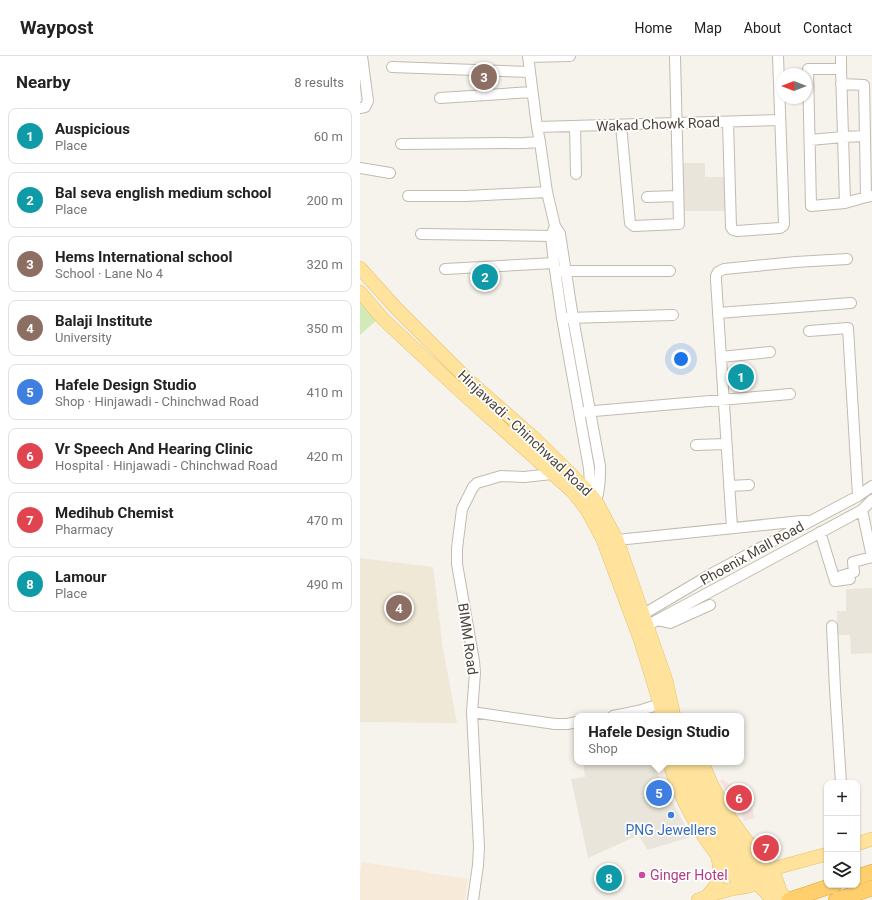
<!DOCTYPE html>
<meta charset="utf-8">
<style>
:root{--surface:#fff;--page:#f2f2f2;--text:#222;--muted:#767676;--line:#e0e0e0;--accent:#fc3f1d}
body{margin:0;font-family:Roboto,sans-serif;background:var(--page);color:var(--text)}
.controls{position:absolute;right:12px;bottom:12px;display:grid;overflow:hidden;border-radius:8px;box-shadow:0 1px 3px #0004}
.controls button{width:36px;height:36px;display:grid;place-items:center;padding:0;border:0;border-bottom:1px solid var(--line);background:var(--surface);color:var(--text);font:20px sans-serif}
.compass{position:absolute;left:416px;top:12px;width:36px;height:36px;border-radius:50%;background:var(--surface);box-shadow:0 1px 3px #0004;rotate:270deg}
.you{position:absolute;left:321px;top:303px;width:14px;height:14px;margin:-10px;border:3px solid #fff;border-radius:50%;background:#1a73e8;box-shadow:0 0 0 6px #1a73e833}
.badge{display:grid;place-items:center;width:26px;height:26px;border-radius:50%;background:var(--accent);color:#fff;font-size:13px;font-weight:700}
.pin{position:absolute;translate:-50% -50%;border:2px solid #fff;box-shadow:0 1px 4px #0006}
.popup{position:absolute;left:214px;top:657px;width:170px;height:52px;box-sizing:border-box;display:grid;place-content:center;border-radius:8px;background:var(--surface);filter:drop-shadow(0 1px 3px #0005);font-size:13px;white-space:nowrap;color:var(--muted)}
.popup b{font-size:15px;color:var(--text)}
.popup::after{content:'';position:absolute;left:50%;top:100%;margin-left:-8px;border:8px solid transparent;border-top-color:var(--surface)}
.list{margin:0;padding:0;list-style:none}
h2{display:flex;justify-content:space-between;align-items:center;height:52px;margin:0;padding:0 16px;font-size:17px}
h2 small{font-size:13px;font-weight:400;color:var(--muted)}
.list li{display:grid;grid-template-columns:26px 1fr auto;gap:12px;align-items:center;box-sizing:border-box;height:56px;margin:0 8px 8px;padding:0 8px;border:1px solid var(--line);border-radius:8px}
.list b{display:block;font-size:15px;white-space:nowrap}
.list p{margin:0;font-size:13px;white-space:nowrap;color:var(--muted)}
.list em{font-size:13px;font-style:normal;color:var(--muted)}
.icon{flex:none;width:22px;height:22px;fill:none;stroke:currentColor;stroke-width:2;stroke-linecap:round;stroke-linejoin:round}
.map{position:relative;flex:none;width:512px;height:844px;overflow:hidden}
header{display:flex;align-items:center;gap:24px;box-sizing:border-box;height:56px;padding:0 20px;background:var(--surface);border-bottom:1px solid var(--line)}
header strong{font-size:19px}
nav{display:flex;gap:22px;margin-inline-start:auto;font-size:14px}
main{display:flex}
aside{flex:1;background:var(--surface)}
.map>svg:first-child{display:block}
</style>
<header>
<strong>Waypost</strong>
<nav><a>Home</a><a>Map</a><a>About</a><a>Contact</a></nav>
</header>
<main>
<aside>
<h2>Nearby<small>8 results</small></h2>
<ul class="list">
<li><span class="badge" style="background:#0f9aa8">1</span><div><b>Auspicious</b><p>Place</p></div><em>60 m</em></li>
<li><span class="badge" style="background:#0f9aa8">2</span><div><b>Bal seva english medium school</b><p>Place</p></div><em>200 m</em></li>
<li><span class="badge" style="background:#8d6e63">3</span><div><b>Hems International school</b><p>School · Lane No 4</p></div><em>320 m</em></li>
<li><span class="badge" style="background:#8d6e63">4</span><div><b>Balaji Institute</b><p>University</p></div><em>350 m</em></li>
<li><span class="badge" style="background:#3f7fe0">5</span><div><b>Hafele Design Studio</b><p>Shop · Hinjawadi - Chinchwad Road</p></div><em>410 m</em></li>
<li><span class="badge" style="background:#e0444e">6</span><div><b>Vr Speech And Hearing Clinic</b><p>Hospital · Hinjawadi - Chinchwad Road</p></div><em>420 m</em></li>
<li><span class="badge" style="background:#e0444e">7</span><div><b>Medihub Chemist</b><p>Pharmacy</p></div><em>470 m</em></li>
<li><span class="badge" style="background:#0f9aa8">8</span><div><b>Lamour</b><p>Place</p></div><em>490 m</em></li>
</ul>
</aside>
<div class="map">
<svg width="512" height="844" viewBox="0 0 512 844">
<rect width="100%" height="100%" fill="#f6f3ec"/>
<path fill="#eae5da" d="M 320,107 L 345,107 L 345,121 L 367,121 L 368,155 L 320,155 Z
M 512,532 L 512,597 L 491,598 L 490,579 L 478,579 L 477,555 L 486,555 L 486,533 Z
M 223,706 L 291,706 L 331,781 L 287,794 L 279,779 L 228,802 L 211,723 L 225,721 Z"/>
<path fill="#f7ead8" d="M 2,806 L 108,823 L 105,844 L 0,844 L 0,821 Z"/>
<path fill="#efe8d6" d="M 0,502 L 73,511 L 83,593 L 97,667 L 0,666 Z"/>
<path fill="#f6e3e0" d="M 362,723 L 385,739 L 388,738 L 395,762 L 384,765 L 377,745 L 373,746 L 360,725 Z"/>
<path fill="#d2eab5" d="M 0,241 L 18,263 L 0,279 Z"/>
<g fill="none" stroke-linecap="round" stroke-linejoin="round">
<g stroke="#c2bbae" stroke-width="12">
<path id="minor" d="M 168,0 L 177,71 L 180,86 L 187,136 L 195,170 L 200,178 L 213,262 L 240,410 C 240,422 240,433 236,445
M 168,1 L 210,0
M 32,11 L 169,16
M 481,13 L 481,0
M 80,42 L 172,36
M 0,52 L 5,51 L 8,45 L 2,0
M 368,66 L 371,171 L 373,174 L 377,175 L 420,172 L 423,170 L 424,168 L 418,0
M 261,69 L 270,167 L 274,170 L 319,168 L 315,0
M 215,70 L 216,118
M 177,71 L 420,64
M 505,80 L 506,141
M 450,84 L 483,81 L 505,80 L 504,29 L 481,28
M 41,88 L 164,87 L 180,86
M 0,112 L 30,117
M 48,140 L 106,140 L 187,136
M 287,141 L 318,140
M 485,147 L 481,13 L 448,13 L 451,150 L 485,147 L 506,141 L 512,140
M 195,170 L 191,180 L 194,207 L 202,262 L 229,412 L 230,428 L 229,436
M 61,178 L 191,180
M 85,213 L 194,207
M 199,215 L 310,215
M 358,257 L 491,247
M 207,262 L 313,259
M 449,275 L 488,272 L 498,440
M 361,301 L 410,296
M 223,356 L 430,338
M 336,389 L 366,388
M 369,430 L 389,429
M 372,472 C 366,390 361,307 356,224 L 356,220 L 358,216 L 364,213 L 436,206 L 487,203
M 460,476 L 475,525 L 490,523
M 257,484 L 442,465 L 448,465
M 481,520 L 494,516 L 493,506 L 512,501 L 502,454
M 277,559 L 282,559 L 353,517 L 498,440 L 512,430
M 297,564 L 310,567 L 350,549
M 472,570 L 475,633 L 481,727
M 281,571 L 290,568 L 502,454 L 512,444
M 112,656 L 195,668 L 207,668 L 217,666
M 253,660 L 278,655 L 307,646
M 113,844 L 118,809 L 119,791 L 112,656 L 115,617 L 114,605 L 97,508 L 97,492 L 102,453 L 113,431 L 117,427 L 141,420 L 164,421 L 192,418"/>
</g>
<g stroke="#e6c16a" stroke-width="14">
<path id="major" d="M 0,212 L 36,252 L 108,324 L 174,382 L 229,436 L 236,445 L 257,484 L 306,624 L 314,660
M 0,236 L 23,263 L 99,334 L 213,436 L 227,454 L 243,484 L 280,583 L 300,648 L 302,660
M 309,706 C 319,740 339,777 361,804 C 368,813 376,822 384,830
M 319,706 C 332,738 347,770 369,797 C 383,814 399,829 413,844
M 330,706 L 342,732 L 361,767 L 368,778 L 378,791 L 428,844
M 342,706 L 351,727 L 370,762 L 386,784 L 412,813 L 419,831
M 497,788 L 512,783
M 412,813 L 467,798
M 348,839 C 360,827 362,815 357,799
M 338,844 C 354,837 373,832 390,830"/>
</g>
<g stroke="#e0a43c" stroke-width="16">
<path id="highway" d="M 497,821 L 512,816
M 429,844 L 474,829
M 476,844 L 512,832"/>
</g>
<use href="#minor" stroke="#fff" stroke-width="10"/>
<use href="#major" stroke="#ffe39c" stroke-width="13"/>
<use href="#highway" stroke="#ffcf6e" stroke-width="15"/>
</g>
<circle fill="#3f7fe0" stroke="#fff" stroke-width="1.5" cx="311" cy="759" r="4"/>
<circle fill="#d1479c" stroke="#fff" stroke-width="1.5" cx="282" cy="819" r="4"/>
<g text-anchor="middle" stroke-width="3.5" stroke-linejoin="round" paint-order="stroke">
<g font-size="14" fill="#4b4439" stroke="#fff">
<text transform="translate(298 68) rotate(-2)" y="5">Wakad Chowk Road</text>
<text transform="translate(165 377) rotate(43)" y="5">Hinjawadi - Chinchwad Road</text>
<text transform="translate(392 497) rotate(-29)" y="5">Phoenix Mall Road</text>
<text transform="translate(108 583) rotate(82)" y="5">BIMM Road</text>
</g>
<g font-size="14" fill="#366cbe" stroke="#fff">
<text x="311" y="779">PNG Jewellers</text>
</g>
<g font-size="14" fill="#b23c85" stroke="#fff" text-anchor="start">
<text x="290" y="824">Ginger Hotel</text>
</g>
</g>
</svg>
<div class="controls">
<button>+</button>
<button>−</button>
<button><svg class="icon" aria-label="layers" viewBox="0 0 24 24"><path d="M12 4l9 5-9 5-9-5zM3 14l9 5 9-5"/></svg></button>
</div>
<svg class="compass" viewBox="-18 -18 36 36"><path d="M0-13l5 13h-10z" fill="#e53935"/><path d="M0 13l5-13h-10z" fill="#767676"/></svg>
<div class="you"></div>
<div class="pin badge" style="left:381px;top:321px;background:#0f9aa8">1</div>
<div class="pin badge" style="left:125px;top:221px;background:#0f9aa8">2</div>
<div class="pin badge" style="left:124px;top:21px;background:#8d6e63">3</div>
<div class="pin badge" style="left:39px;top:552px;background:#8d6e63">4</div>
<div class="pin badge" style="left:299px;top:737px;background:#3f7fe0">5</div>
<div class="popup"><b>Hafele Design Studio</b>Shop</div>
<div class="pin badge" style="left:379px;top:742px;background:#e0444e">6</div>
<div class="pin badge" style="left:406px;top:792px;background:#e0444e">7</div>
<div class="pin badge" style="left:249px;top:822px;background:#0f9aa8">8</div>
</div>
</main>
